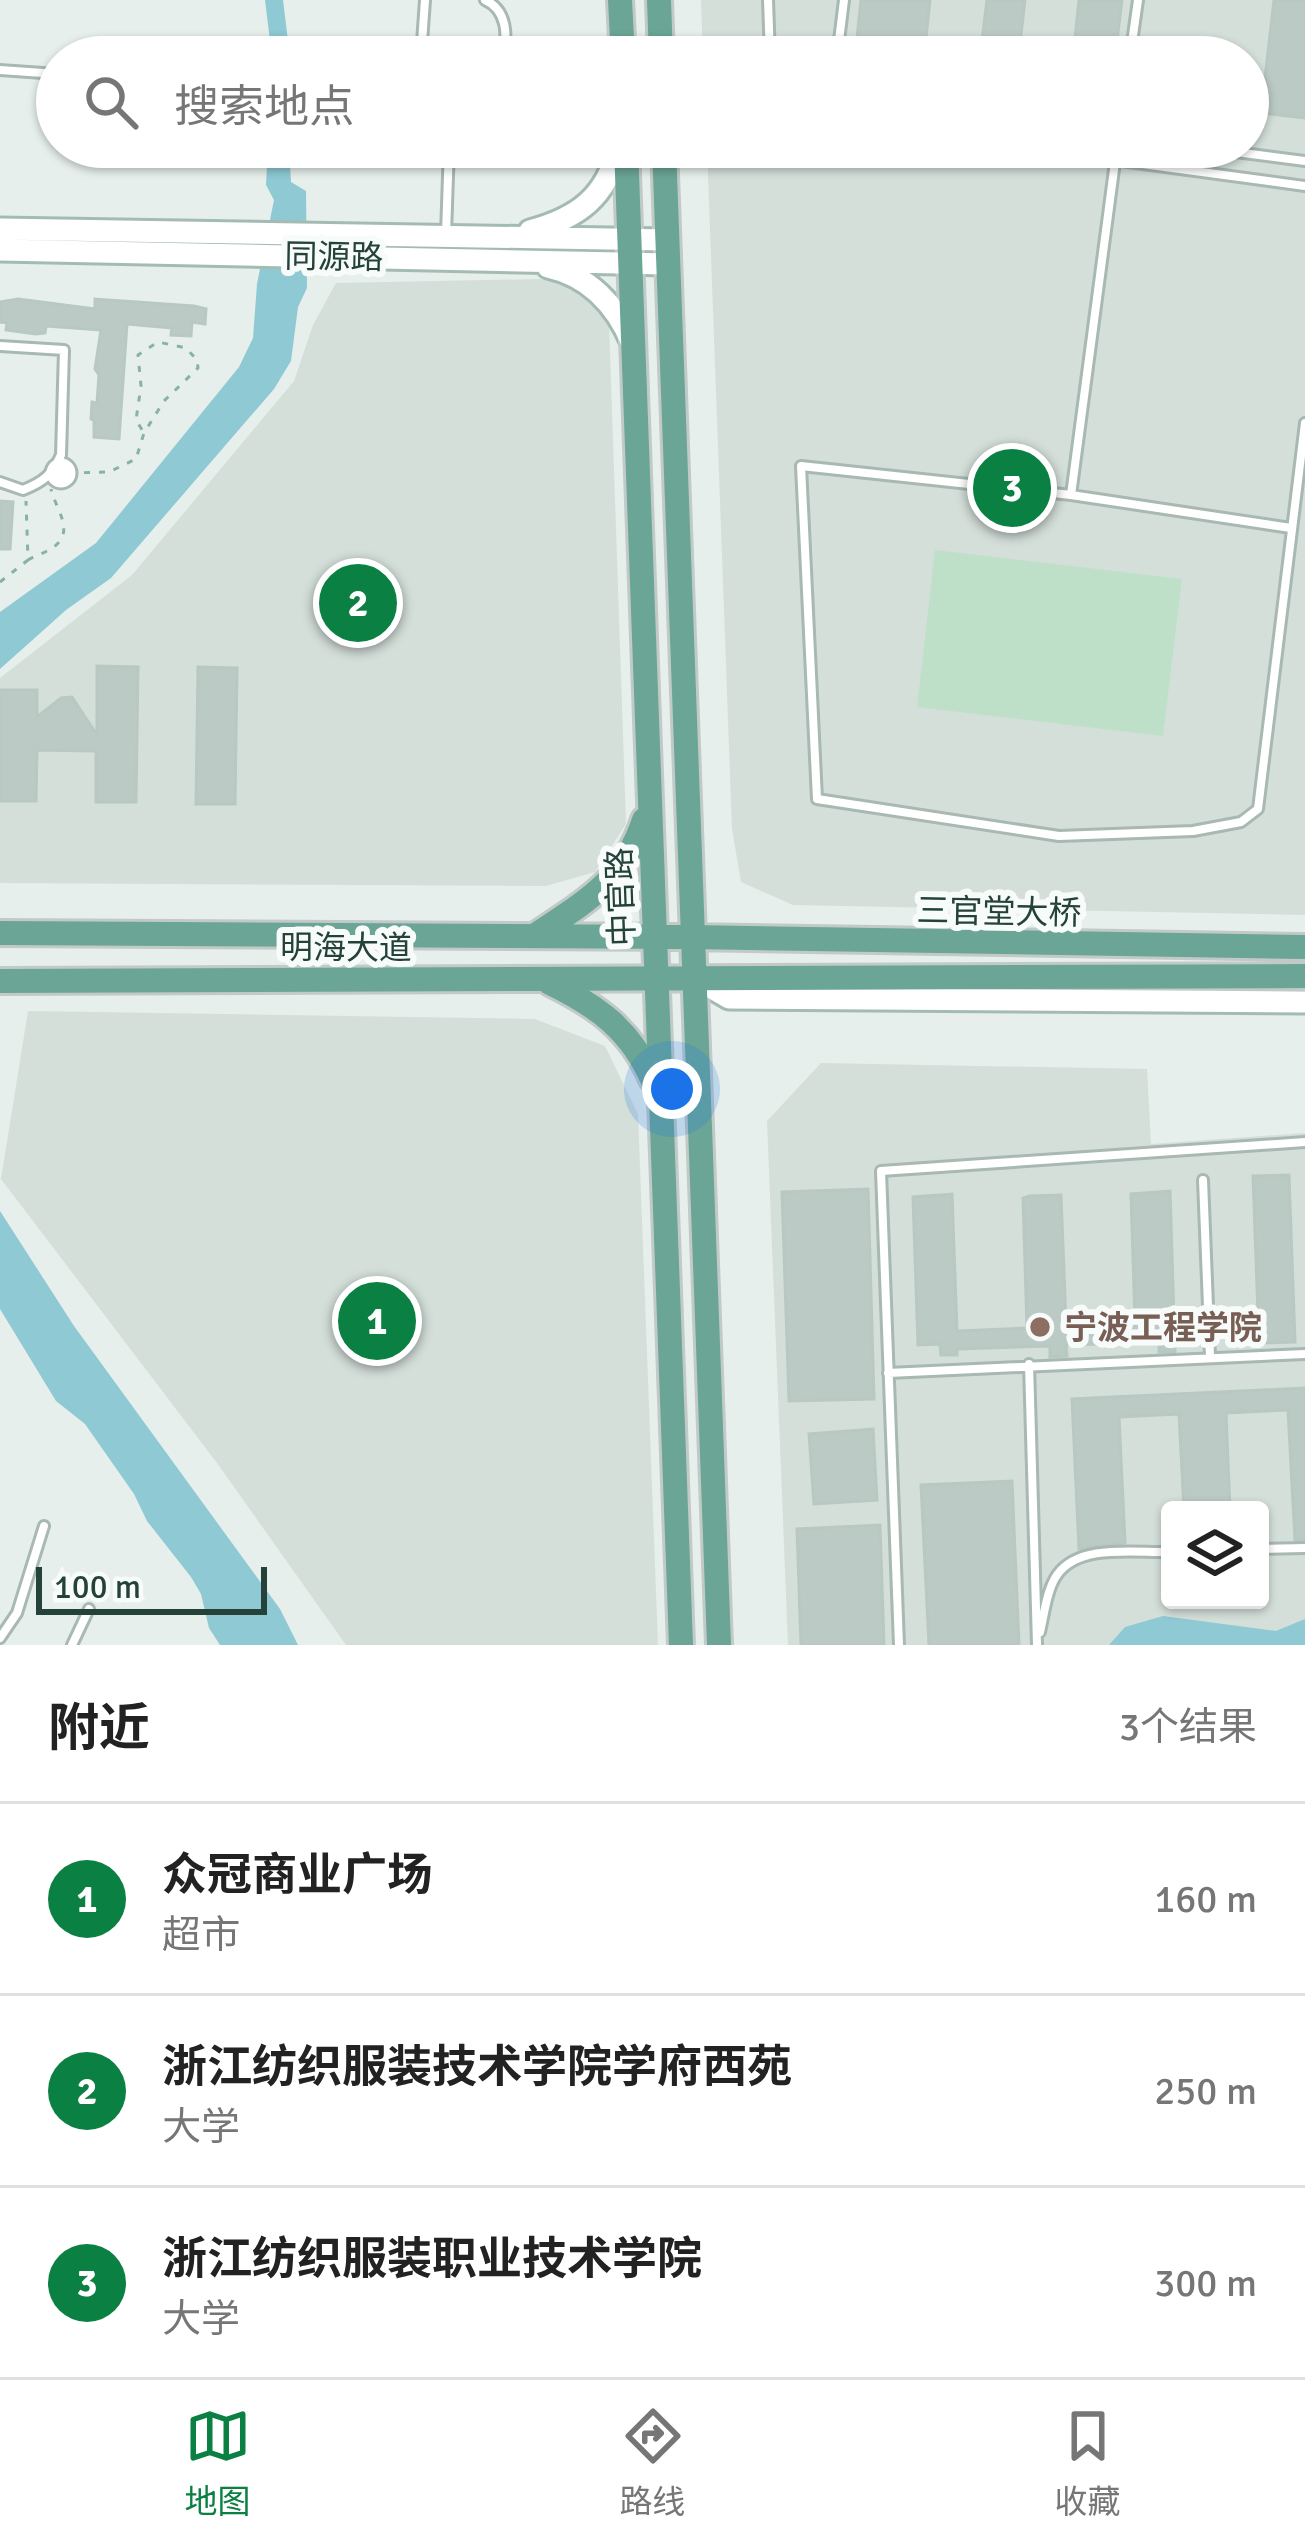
<!DOCTYPE html>
<html lang="zh">
<meta charset="utf-8">
<style>
:root{--surface:#fff;--page:#f6f6f6;--text:#222;--muted:#767676;--line:#e0e0e0;--accent:#0b8043}
body{margin:0;font-family:Signika,"Noto Sans SC",sans-serif;background:var(--page);color:var(--text)}
.controls{position:absolute;right:36px;bottom:36px;display:grid;overflow:hidden;border-radius:12px;box-shadow:0 3px 9px #0004}
.controls button{width:108px;height:108px;display:grid;place-items:center;padding:0;border:0;border-bottom:3px solid var(--line);background:var(--surface);color:var(--text);font:60px sans-serif}
.scale{position:absolute;left:36px;bottom:30px;width:231px;box-sizing:border-box;padding-left:12px;border:6px solid #24423a;border-top:0;font-size:33px;line-height:42px;white-space:nowrap;color:#24423a;-webkit-text-stroke:9px #f7fbf9;paint-order:stroke}
.you{position:absolute;left:672px;top:1089px;width:42px;height:42px;margin:-30px;border:9px solid #fff;border-radius:50%;background:#1a73e8;box-shadow:0 0 0 18px #1a73e833}
.badge{display:grid;place-items:center;width:78px;height:78px;border-radius:50%;background:var(--accent);color:#fff;font-size:39px;font-weight:700}
.pin{position:absolute;translate:-50% -50%;border:6px solid #fff;box-shadow:0 3px 12px #0006}
.list{margin:0;padding:0;list-style:none}
h2{display:flex;justify-content:space-between;align-items:center;height:156px;margin:0;padding:0 48px;font-size:51px}
h2 small{font-size:39px;font-weight:400;color:var(--muted)}
.list li{display:grid;grid-template-columns:78px 1fr auto;gap:36px;align-items:center;box-sizing:border-box;height:192px;padding:0 48px;border-top:3px solid var(--line)}
.list b{display:block;font-size:45px;white-space:nowrap}
.list p{margin:0;font-size:39px;white-space:nowrap;color:var(--muted)}
.list em{font-size:39px;font-style:normal;color:var(--muted)}
.icon{flex:none;width:66px;height:66px;fill:none;stroke:currentColor;stroke-width:2;stroke-linecap:round;stroke-linejoin:round}
.map{position:relative;flex:none;width:1305px;height:1645px;overflow:hidden}
.search{position:absolute;background:var(--surface);box-shadow:0 3px 9px #0004;left:36px;right:36px;top:36px;height:132px;display:flex;align-items:center;gap:30px;box-sizing:border-box;padding:0 42px;border-radius:66px;color:var(--muted);font-size:45px}
.sheet{height:732px;background:var(--surface)}
nav{display:flex;justify-content:space-around;align-items:center;box-sizing:border-box;height:168px;border-top:3px solid var(--line);background:var(--surface);font-size:33px;color:var(--muted)}
nav a{display:grid;justify-items:center;gap:6px}
nav .on{color:var(--accent)}
.map>svg:first-child{display:block}
</style>
<div class="map">
<svg width="1305" height="1645" viewBox="0 0 1305 1645">
<rect width="100%" height="100%" fill="#e6efeb"/>
<path fill="#d4dfda" fill-rule="evenodd" d="M 701,0 L 1305,0 L 1305,915 L 793,905 L 741,882 L 732,829 L 707,147 L 1248,147 L 1248,57 L 703,57 Z
M 541,279 L 576,287 L 609,322 L 626,824 L 595,872 L 546,886 L 0,883 L 0,678 L 132,575 L 294,381 L 313,325 L 336,283 Z
M 28,1011 L 535,1019 L 605,1046 L 638,1114 L 658,1645 L 346,1645 L 217,1463 L 1,1179 Z
M 821,1063 L 1147,1069 L 1151,1144 L 1305,1133 L 1305,1645 L 788,1645 L 767,1121 ZM 1170,1510 L 1260,1510 L 1260,1600 L 1170,1600 Z"/>
<path fill="#bfe0c8" d="M 935,550 L 1182,579 L 1163,736 L 917,707 Z"/>
<path fill="#8ec9d4" d="M 265,0 L 283,0 L 290,57 L 272,57 Z
M 268,147 L 289,147 L 291,182 L 306,191 L 307,288 L 298,307 L 291,361 L 274,389 L 111,578 L 66,610 L 0,669 L 0,612 L 96,543 L 239,367 L 253,338 L 257,284 L 274,200 L 266,185 Z
M 0,1211 L 74,1326 L 280,1609 L 298,1645 L 220,1645 L 209,1628 L 201,1594 L 191,1577 L 147,1521 L 134,1494 L 85,1424 L 56,1401 L 0,1309 Z
M 1163,1616 L 1276,1631 L 1305,1619 L 1305,1645 L 1109,1645 L 1125,1627 Z"/>
<path fill="#bbcac4" stroke="#b8c9c2" stroke-width="3" d="M 861,0 L 930,0 L 924,57 L 855,57 Z
M 987,0 L 1025,0 L 1019,52 L 981,48 Z
M 1079,0 L 1122,0 L 1115,57 L 1073,57 Z
M 1274,0 L 1305,0 L 1305,118 L 1261,113 Z
M 18,299 L 95,309 L 95,299 L 194,306 L 206,309 L 205,324 L 192,322 L 191,336 L 171,335 L 172,328 L 127,324 L 119,439 L 94,437 L 94,420 L 91,419 L 92,402 L 97,403 L 99,375 L 95,369 L 101,330 L 46,326 L 45,333 L 36,334 L 6,330 L 7,323 L 0,322 L 0,302 Z
M 0,501 L 13,502 L 10,549 L 0,549 Z
M 97,666 L 138,667 L 136,802 L 96,802 L 96,751 L 37,750 L 36,801 L 0,801 L 0,690 L 37,690 L 37,717 L 61,698 L 72,697 L 97,735 Z
M 198,667 L 237,668 L 235,804 L 196,804 Z
M 1289,1175 L 1295,1342 L 1259,1343 L 1253,1176 Z
M 868,1189 L 874,1399 L 789,1401 L 782,1192 Z
M 1170,1191 L 1175,1352 L 1159,1352 L 1159,1342 L 1066,1345 L 1067,1356 L 1050,1357 L 1050,1346 L 957,1349 L 957,1355 L 941,1355 L 940,1344 L 918,1345 L 913,1197 L 952,1194 L 957,1331 L 1027,1328 L 1023,1198 L 1030,1196 L 1061,1195 L 1066,1324 L 1135,1322 L 1131,1194 Z
M 1305,1388 L 1305,1540 L 1295,1540 L 1288,1410 L 1226,1413 L 1230,1510 L 1184,1510 L 1179,1414 L 1119,1417 L 1125,1543 L 1079,1549 L 1072,1399 Z
M 873,1429 L 877,1500 L 814,1504 L 809,1434 Z
M 1012,1481 L 1019,1645 L 929,1645 L 921,1485 Z
M 880,1525 L 884,1645 L 801,1645 L 797,1529 Z"/>
<g fill="none" stroke-linecap="round" stroke-linejoin="round">
<g stroke="#a8b8b2" stroke-width="14">
<path id="lane" d="M 485,0 C 508,10 507,36 504,57
M 768,0 L 770,57
M 421,57 L 425,0
M 837,57 L 844,0
M 1130,57 L 1138,0
M 0,70 L 57,74
M 1016,147 L 1305,186
M 1197,147 L 1305,161
M 446,234 L 449,147
M 0,346 L 64,350 L 61,455 C 52,475 43,482 23,490 L 0,482
M 1071,495 L 1117,147
M 1291,528 L 1071,495 L 801,466 L 817,799 L 1059,836 L 1193,831 L 1241,822 L 1258,809 L 1305,423
M 1203,1180 L 1210,1357
M 1029,1364 L 1037,1644
M 888,1373 L 1305,1354
M 1260,1549 L 1305,1548
M 1040,1632 C 1044,1615 1047,1589 1057,1575 C 1079,1543 1136,1553 1170,1552
M 0,1638 L 17,1613 L 44,1526
M 72,1645 L 89,1609
M 899,1645 L 881,1171 L 1305,1142"/>
</g>
<g stroke="#a8b8b2" stroke-width="21">
<path id="street" d="M54 473a7 7 0 1 1 14 0a7 7 0 1 1-14 0Z"/>
</g>
<g stroke="#a4bbb3" stroke-width="27">
<path id="secondary" d="M 0,229 L 668,240
M 530,231 C 578,218 607,197 618,147
M 0,250 L 668,264
M 548,267 C 589,276 616,305 632,343
M 693,977 L 729,998 L 1305,1002"/>
</g>
<g stroke="#c2cac8" stroke-width="30">
<path id="primary" d="M 620,0 L 623,57
M 659,0 L 661,57
M 626,147 L 681,1645
M 664,147 L 719,1645
M 0,933 L 691,937 L 1305,947
M 534,936 C 585,902 624,881 644,820
M 0,981 L 1305,976
M 550,983 C 597,1006 630,1029 652,1079"/>
</g>
<path stroke="#86b3a5" stroke-width="3" stroke-dasharray="6 9" stroke-linecap="butt" d="M 69,473 L 109,472 L 136,459 L 144,433 L 164,401 L 198,368 L 197,360 L 186,348 L 158,342 L 138,355 L 141,386 L 136,420 L 144,433
M 28,560 C 36,555 48,552 55,546 C 75,530 55,508 51,489
M 0,582 L 28,560 L 26,501"/>
<use href="#lane" stroke="#fff" stroke-width="8"/>
<use href="#street" stroke="#fff" stroke-width="15"/>
<use href="#secondary" stroke="#fff" stroke-width="21"/>
<use href="#primary" stroke="#6aa596" stroke-width="24"/>
</g>
<circle fill="#8d6e63" stroke="#f7fbf9" stroke-width="4.5" cx="1040" cy="1327" r="12"/>
<g text-anchor="middle" stroke-width="12" stroke-linejoin="round" paint-order="stroke">
<g font-size="33" fill="#24423a" stroke="#f7fbf9">
<text transform="translate(334 256) rotate(1)" y="12">同源路</text>
<text transform="translate(620 897) rotate(-92)" y="12">中官路</text>
<text transform="translate(999 911) rotate(1)" y="12">三官堂大桥</text>
<text x="346" y="959">明海大道</text>
</g>
<g font-size="33" font-weight="bold" fill="#785e54" stroke="#f7fbf9" text-anchor="start">
<text x="1064" y="1339">宁波工程学院</text>
</g>
</g>
</svg>
<div class="controls">
<button><svg class="icon" aria-label="layers" viewBox="0 0 24 24"><path d="M12 4l9 5-9 5-9-5zM3 14l9 5 9-5"/></svg></button>
</div>
<div class="scale">100 m</div>
<div class="you"></div>
<div class="pin badge" style="left:377px;top:1321px">1</div>
<div class="pin badge" style="left:358px;top:603px">2</div>
<div class="pin badge" style="left:1012px;top:488px">3</div>
<div class="search"><svg class="icon" aria-label="search" viewBox="0 0 24 24"><circle cx="10" cy="10" r="6"/><path d="M15 15l6 6"/></svg>搜索地点</div>
</div>
<section class="sheet">
<h2>附近<small>3个结果</small></h2>
<ul class="list">
<li><span class="badge">1</span><div><b>众冠商业广场</b><p>超市</p></div><em>160 m</em></li>
<li><span class="badge">2</span><div><b>浙江纺织服装技术学院学府西苑</b><p>大学</p></div><em>250 m</em></li>
<li><span class="badge">3</span><div><b>浙江纺织服装职业技术学院</b><p>大学</p></div><em>300 m</em></li>
</ul>
</section>
<nav>
<a class="on"><svg class="icon" aria-label="map" viewBox="0 0 24 24"><path d="M3 6l6-2 6 2 6-2v14l-6 2-6-2-6 2zM9 4v14M15 6v14"/></svg>地图</a>
<a><svg class="icon" aria-label="directions" viewBox="0 0 24 24"><path d="M12 3l9 9-9 9-9-9zM9 14v-3h6M13 9l2 2-2 2"/></svg>路线</a>
<a><svg class="icon" aria-label="saved" viewBox="0 0 24 24"><path d="M7 4h10v16l-5-4-5 4z"/></svg>收藏</a>
</nav>
